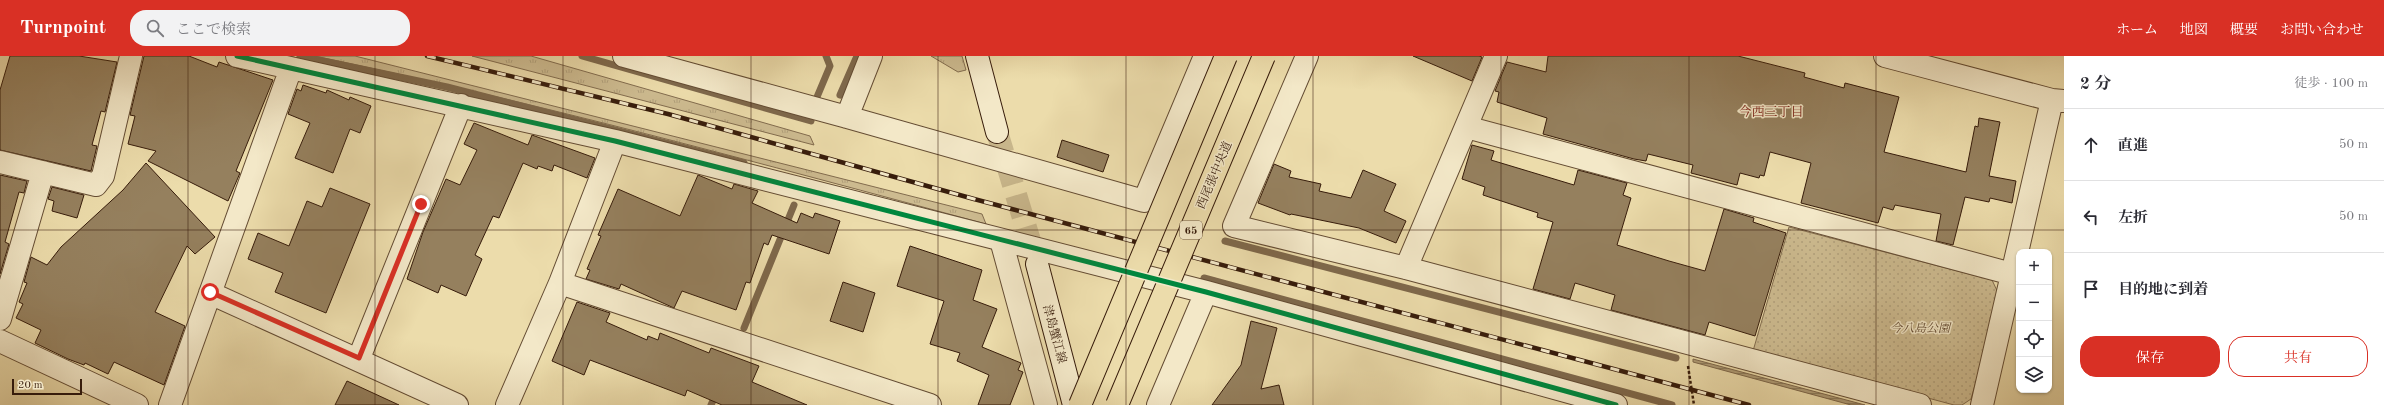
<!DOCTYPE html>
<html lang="ja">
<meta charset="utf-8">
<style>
:root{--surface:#fff;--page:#f2f2f3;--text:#2b2b33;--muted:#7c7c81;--line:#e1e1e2;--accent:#d93025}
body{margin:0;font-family:"Old Standard TT","Noto Serif JP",serif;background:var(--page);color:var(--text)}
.controls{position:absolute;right:12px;bottom:12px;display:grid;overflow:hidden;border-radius:8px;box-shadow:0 1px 3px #0004}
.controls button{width:36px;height:36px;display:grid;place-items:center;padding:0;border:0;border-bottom:1px solid var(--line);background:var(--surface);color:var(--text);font:20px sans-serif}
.scale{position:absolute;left:12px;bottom:10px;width:70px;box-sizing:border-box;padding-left:4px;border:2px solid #371c0b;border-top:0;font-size:11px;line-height:14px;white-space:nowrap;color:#371c0b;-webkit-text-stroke:3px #f3e8c8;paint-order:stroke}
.stop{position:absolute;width:12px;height:12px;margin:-9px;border:3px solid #d93025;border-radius:50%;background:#fff}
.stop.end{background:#d93025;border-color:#fff;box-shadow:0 1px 4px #0008}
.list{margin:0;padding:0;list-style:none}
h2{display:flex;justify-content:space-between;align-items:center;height:52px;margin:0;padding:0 16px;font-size:17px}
h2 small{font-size:13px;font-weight:400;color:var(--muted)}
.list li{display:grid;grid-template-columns:26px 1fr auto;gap:12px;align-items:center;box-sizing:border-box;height:72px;padding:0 16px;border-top:1px solid var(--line)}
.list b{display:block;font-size:15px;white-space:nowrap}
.list em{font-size:13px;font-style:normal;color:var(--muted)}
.actions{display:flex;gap:8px;padding:12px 16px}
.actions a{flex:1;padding:9px 0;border:1px solid var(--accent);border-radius:16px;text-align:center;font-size:14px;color:var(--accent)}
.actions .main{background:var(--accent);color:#fff}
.icon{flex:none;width:22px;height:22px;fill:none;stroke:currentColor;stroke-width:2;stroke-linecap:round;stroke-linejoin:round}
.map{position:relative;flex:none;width:2064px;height:349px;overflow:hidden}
header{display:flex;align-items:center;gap:24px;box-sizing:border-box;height:56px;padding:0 20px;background:var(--accent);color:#fff}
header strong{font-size:19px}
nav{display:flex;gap:22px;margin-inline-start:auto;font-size:14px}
.search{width:280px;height:36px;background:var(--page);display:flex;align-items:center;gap:10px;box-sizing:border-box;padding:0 14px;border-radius:16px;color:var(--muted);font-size:15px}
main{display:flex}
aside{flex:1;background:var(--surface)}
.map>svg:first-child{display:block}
</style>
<header>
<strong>Turnpoint</strong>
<div class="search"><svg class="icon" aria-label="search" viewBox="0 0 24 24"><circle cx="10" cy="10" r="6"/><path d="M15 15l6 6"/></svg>ここで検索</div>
<nav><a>ホーム</a><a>地図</a><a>概要</a><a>お問い合わせ</a></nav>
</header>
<main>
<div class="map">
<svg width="2064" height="349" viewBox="0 0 2064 349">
<defs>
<pattern id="grass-tufts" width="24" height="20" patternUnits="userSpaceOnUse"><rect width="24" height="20" fill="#cdbb90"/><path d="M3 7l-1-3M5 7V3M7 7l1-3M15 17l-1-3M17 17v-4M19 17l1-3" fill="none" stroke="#b1a07b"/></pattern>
<pattern id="park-dots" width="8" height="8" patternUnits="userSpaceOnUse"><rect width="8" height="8" fill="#cdbb90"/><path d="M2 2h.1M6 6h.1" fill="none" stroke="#b1a07b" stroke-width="1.8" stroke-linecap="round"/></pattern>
<pattern id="water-rules" width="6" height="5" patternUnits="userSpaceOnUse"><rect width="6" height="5" fill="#ae9b75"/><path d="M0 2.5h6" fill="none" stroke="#8e7e5e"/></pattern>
</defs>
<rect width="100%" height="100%" fill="#ecdcab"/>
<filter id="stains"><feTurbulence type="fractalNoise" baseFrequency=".005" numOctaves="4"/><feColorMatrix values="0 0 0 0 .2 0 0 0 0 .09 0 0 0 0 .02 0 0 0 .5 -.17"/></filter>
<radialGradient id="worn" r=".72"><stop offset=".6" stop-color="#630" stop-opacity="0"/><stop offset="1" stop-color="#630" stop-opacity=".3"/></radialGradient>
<path fill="url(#grass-tufts)" stroke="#826c4e" d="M 314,0 L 355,0 L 982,158 L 986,168 C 763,108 540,47 314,0 Z
M 472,0 L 531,0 L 810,80 L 814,89 Z
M 931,0 L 962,0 L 966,14 L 958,16 Z"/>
<path fill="url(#park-dots)" stroke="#826c4e" d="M 1789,171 L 1992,224 L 2000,241 L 1971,343 L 1962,349 L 1954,349 L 1753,295 Z"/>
<path fill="url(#water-rules)" stroke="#7e684b" d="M 1693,303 L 1865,349 L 1851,349 L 1693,306 Z"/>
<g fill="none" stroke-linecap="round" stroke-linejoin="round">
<path stroke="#7e684b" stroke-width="7" d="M 300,0 L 447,31 L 744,107
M 582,0 L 811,65
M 840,39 L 857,0
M 817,41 L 830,10 L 826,0
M 1225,185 L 1676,302
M 1204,222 L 1672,349
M 744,272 L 794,149
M 711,349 L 716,338"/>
</g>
<path fill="#95805e" stroke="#371c0b" d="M 10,0 L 79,0 L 117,6 L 105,56 L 101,55 L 92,89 L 97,90 L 91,115 L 0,94 L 0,34 Z
M 144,0 L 189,0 L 217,11 L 219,6 L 273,24 L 236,115 L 240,117 L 228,145 L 148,105 L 156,95 L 128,88 L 135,60 L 130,59 Z
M 1413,0 L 1479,0 L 1482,1 L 1472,25 Z
M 1548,0 L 1738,0 L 1805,17 L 1804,21 L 1844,32 L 1845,27 L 1899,41 L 1884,96 L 1966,116 L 1975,70 L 1978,71 L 1979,62 L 2000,66 L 1989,120 L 2016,125 L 2012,147 L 1990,142 L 1989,146 L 1965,141 L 1953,189 L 1936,185 L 1941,158 L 1895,149 L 1893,154 L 1883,151 L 1878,167 L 1801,147 L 1811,107 L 1770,96 L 1764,120 L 1760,119 L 1759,122 L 1740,117 L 1737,129 L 1691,117 L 1693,109 L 1648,98 L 1646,105 L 1634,103 L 1543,78 L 1547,62 L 1497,46 L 1499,36 L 1495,35 L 1507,6 L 1546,16 Z
M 303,29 L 326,37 L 327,34 L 349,44 L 350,41 L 371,50 L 360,77 L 350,73 L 333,117 L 295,102 L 310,67 L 288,58 L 297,33 L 301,35 Z
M 474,67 L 528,89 L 532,79 L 595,102 L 587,122 L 554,109 L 552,115 L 538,110 L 537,113 L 523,107 L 499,162 L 493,160 L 475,199 L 482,203 L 466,240 L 441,229 L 438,237 L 407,223 L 423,176 L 446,123 L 460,129 L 477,94 L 464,88 Z
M 1062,84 L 1109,99 L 1103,116 L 1057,101 Z
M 1472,89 L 1494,95 L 1491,104 L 1574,129 L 1578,114 L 1627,127 L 1623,139 L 1631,142 L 1617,189 L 1669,205 L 1705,215 L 1724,153 L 1754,162 L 1753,166 L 1786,177 L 1755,280 L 1709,266 L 1705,279 L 1611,254 L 1615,239 L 1575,227 L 1570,243 L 1533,233 L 1553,166 L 1537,161 L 1538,157 L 1483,139 L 1485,131 L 1462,123 Z
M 146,107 L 215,181 L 195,198 L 187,190 L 155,256 L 185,270 L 164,329 L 114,306 L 108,318 L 85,307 L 84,309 L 68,303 L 35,287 L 41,274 L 16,262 L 23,248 L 19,246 L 27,227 L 24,226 L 31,201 L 47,209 L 61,191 L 123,134 Z
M 1274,108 L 1291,115 L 1289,121 L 1321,128 L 1319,135 L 1351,142 L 1363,114 L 1396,128 L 1384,155 L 1406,165 L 1396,187 L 1359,172 L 1291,158 L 1290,159 L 1258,147 Z
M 0,119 L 27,125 L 24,137 L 19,136 L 5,186 L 9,188 L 0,218 Z
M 698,119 L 732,133 L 734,128 L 758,135 L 752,147 L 797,167 L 801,157 L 813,162 L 815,157 L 840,165 L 829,198 L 772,179 L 768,189 L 764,187 L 750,227 L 746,226 L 736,254 L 682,235 L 674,252 L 621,228 L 619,233 L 586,223 L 590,214 L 587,213 L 601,180 L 598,179 L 618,133 L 680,160 Z
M 52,131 L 84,139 L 77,162 L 52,155 L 54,145 L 48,143 Z
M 330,132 L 370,148 L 326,257 L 275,236 L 283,217 L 248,203 L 258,177 L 289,190 L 307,145 L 322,151 Z
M 910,190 L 982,214 L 973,244 L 997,253 L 982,291 L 1021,307 L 1018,314 L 1023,316 L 1010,349 L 978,349 L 989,319 L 957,305 L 960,297 L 930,288 L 944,245 L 897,230 Z
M 843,226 L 875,237 L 863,276 L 830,265 Z
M 577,246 L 610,257 L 606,266 L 647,284 L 648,280 L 658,284 L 660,277 L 709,297 L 711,292 L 759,310 L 752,326 L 807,349 L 722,349 L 687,334 L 685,340 L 590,304 L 584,319 L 552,305 Z
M 1251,265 L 1277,272 L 1261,333 L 1279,329 L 1284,349 L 1212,349 L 1241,309 Z
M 347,325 L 399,349 L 335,349 Z"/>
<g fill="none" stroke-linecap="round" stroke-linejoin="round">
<path stroke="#c8b68b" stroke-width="22" stroke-dasharray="22 11" stroke-linecap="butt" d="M 997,76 L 1037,208"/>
<g stroke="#644c33" stroke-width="24">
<path id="minor" d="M 237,0 L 615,85 L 1206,236 L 1616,349
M 624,0 L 847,61
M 871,0 L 847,61 L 1144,145 L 1205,0
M 1307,0 L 1234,170 L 1406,212 L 1920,349
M 1885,0 L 2052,44 L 2064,45
M 1466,71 L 2012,218
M 0,106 L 96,129 L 103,120 L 131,0
M 1001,184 L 1046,349
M 1406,212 L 1496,0
M 560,227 L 930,349
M 210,237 L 457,349
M 0,263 L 43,116
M 0,285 L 137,349
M 359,302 L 461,49
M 170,349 L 291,12
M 507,349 L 560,227 L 615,85
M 1158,349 L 1206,236
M 1982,349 L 2052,44"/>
</g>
<g stroke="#371c0b" stroke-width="24">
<path id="secondary" d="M 977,0 L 997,76
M 1037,208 L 1074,349"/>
</g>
<path stroke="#371c0b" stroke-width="2.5" stroke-dasharray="3 2" stroke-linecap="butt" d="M 1688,310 L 1694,349"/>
<use href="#minor" stroke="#f3e8c8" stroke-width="22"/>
<use href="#secondary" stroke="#f3e8c8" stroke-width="22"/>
<g stroke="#371c0b" stroke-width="4.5">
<path id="rail" d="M 427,0 L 668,58 L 974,143 L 1749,349"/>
</g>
<use href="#rail" stroke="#f3e8c8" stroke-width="3" stroke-dasharray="9" stroke-linecap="butt"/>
<g stroke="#371c0b" stroke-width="24" stroke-linecap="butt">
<path id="primary-bridge" d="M 1080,349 L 1226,0
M 1117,349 L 1264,0"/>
</g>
<use href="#primary-bridge" stroke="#ecdcab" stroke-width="22"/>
<g stroke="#f3e8c8" stroke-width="8">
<path id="cycleway" d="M 237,0 L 615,85 L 1206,236 L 1616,349"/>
</g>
<use href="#cycleway" stroke="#00873e" stroke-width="5"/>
</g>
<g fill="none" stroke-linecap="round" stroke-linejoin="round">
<path stroke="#d93025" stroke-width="5" d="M 210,236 L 359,302 L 421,148"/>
</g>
<path fill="none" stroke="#371c0b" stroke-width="1" stroke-opacity="0.55" d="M 188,0 L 188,349M 375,0 L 375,349M 563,0 L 563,349M 751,0 L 751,349M 938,0 L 938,349M 1126,0 L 1126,349M 1313,0 L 1313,349M 1501,0 L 1501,349M 1689,0 L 1689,349M 1876,0 L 1876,349M 0,174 L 2064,174"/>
<g text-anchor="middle" stroke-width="3" stroke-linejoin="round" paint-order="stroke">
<rect fill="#f3e8c8" stroke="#6f5944" stroke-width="1" x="1180" y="165" width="22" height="18" rx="3"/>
<g font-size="11" font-weight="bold" fill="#371c0b">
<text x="1191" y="178">65</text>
</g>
<g font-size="12" fill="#371c0b" stroke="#f3e8c8">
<text transform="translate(1214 119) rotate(-67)" y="4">西尾張中央道</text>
<text transform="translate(1055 278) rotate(75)" y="4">津島蟹江線</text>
</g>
<g font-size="12" font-style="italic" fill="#644c33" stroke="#f3e8c8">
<text x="1920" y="276">今八島公園</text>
</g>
<g font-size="13" fill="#7a1f14" stroke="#f3e8c8">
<text x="1771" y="60">今西三丁目</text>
</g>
</g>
<rect width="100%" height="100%" filter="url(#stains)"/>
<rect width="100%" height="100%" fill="url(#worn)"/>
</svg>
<div class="controls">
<button>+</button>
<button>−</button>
<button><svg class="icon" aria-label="locate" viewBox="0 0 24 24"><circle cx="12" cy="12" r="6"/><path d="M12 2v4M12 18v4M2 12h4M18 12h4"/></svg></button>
<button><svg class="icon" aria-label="layers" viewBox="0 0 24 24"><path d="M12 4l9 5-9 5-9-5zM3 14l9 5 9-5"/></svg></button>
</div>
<div class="scale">20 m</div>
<div class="stop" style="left:210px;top:236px"></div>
<div class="stop end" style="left:421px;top:148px"></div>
</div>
<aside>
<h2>2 分<small>徒歩 · 100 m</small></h2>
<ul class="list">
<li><svg class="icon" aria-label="ahead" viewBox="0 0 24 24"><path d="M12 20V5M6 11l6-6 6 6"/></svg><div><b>直進</b></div><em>50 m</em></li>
<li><svg class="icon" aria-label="left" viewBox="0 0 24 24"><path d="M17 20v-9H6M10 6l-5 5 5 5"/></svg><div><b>左折</b></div><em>50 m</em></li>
<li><svg class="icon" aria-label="arrive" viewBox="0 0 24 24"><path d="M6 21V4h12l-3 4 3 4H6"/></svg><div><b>目的地に到着</b></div></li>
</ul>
<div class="actions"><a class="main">保存</a><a>共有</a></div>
</aside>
</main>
